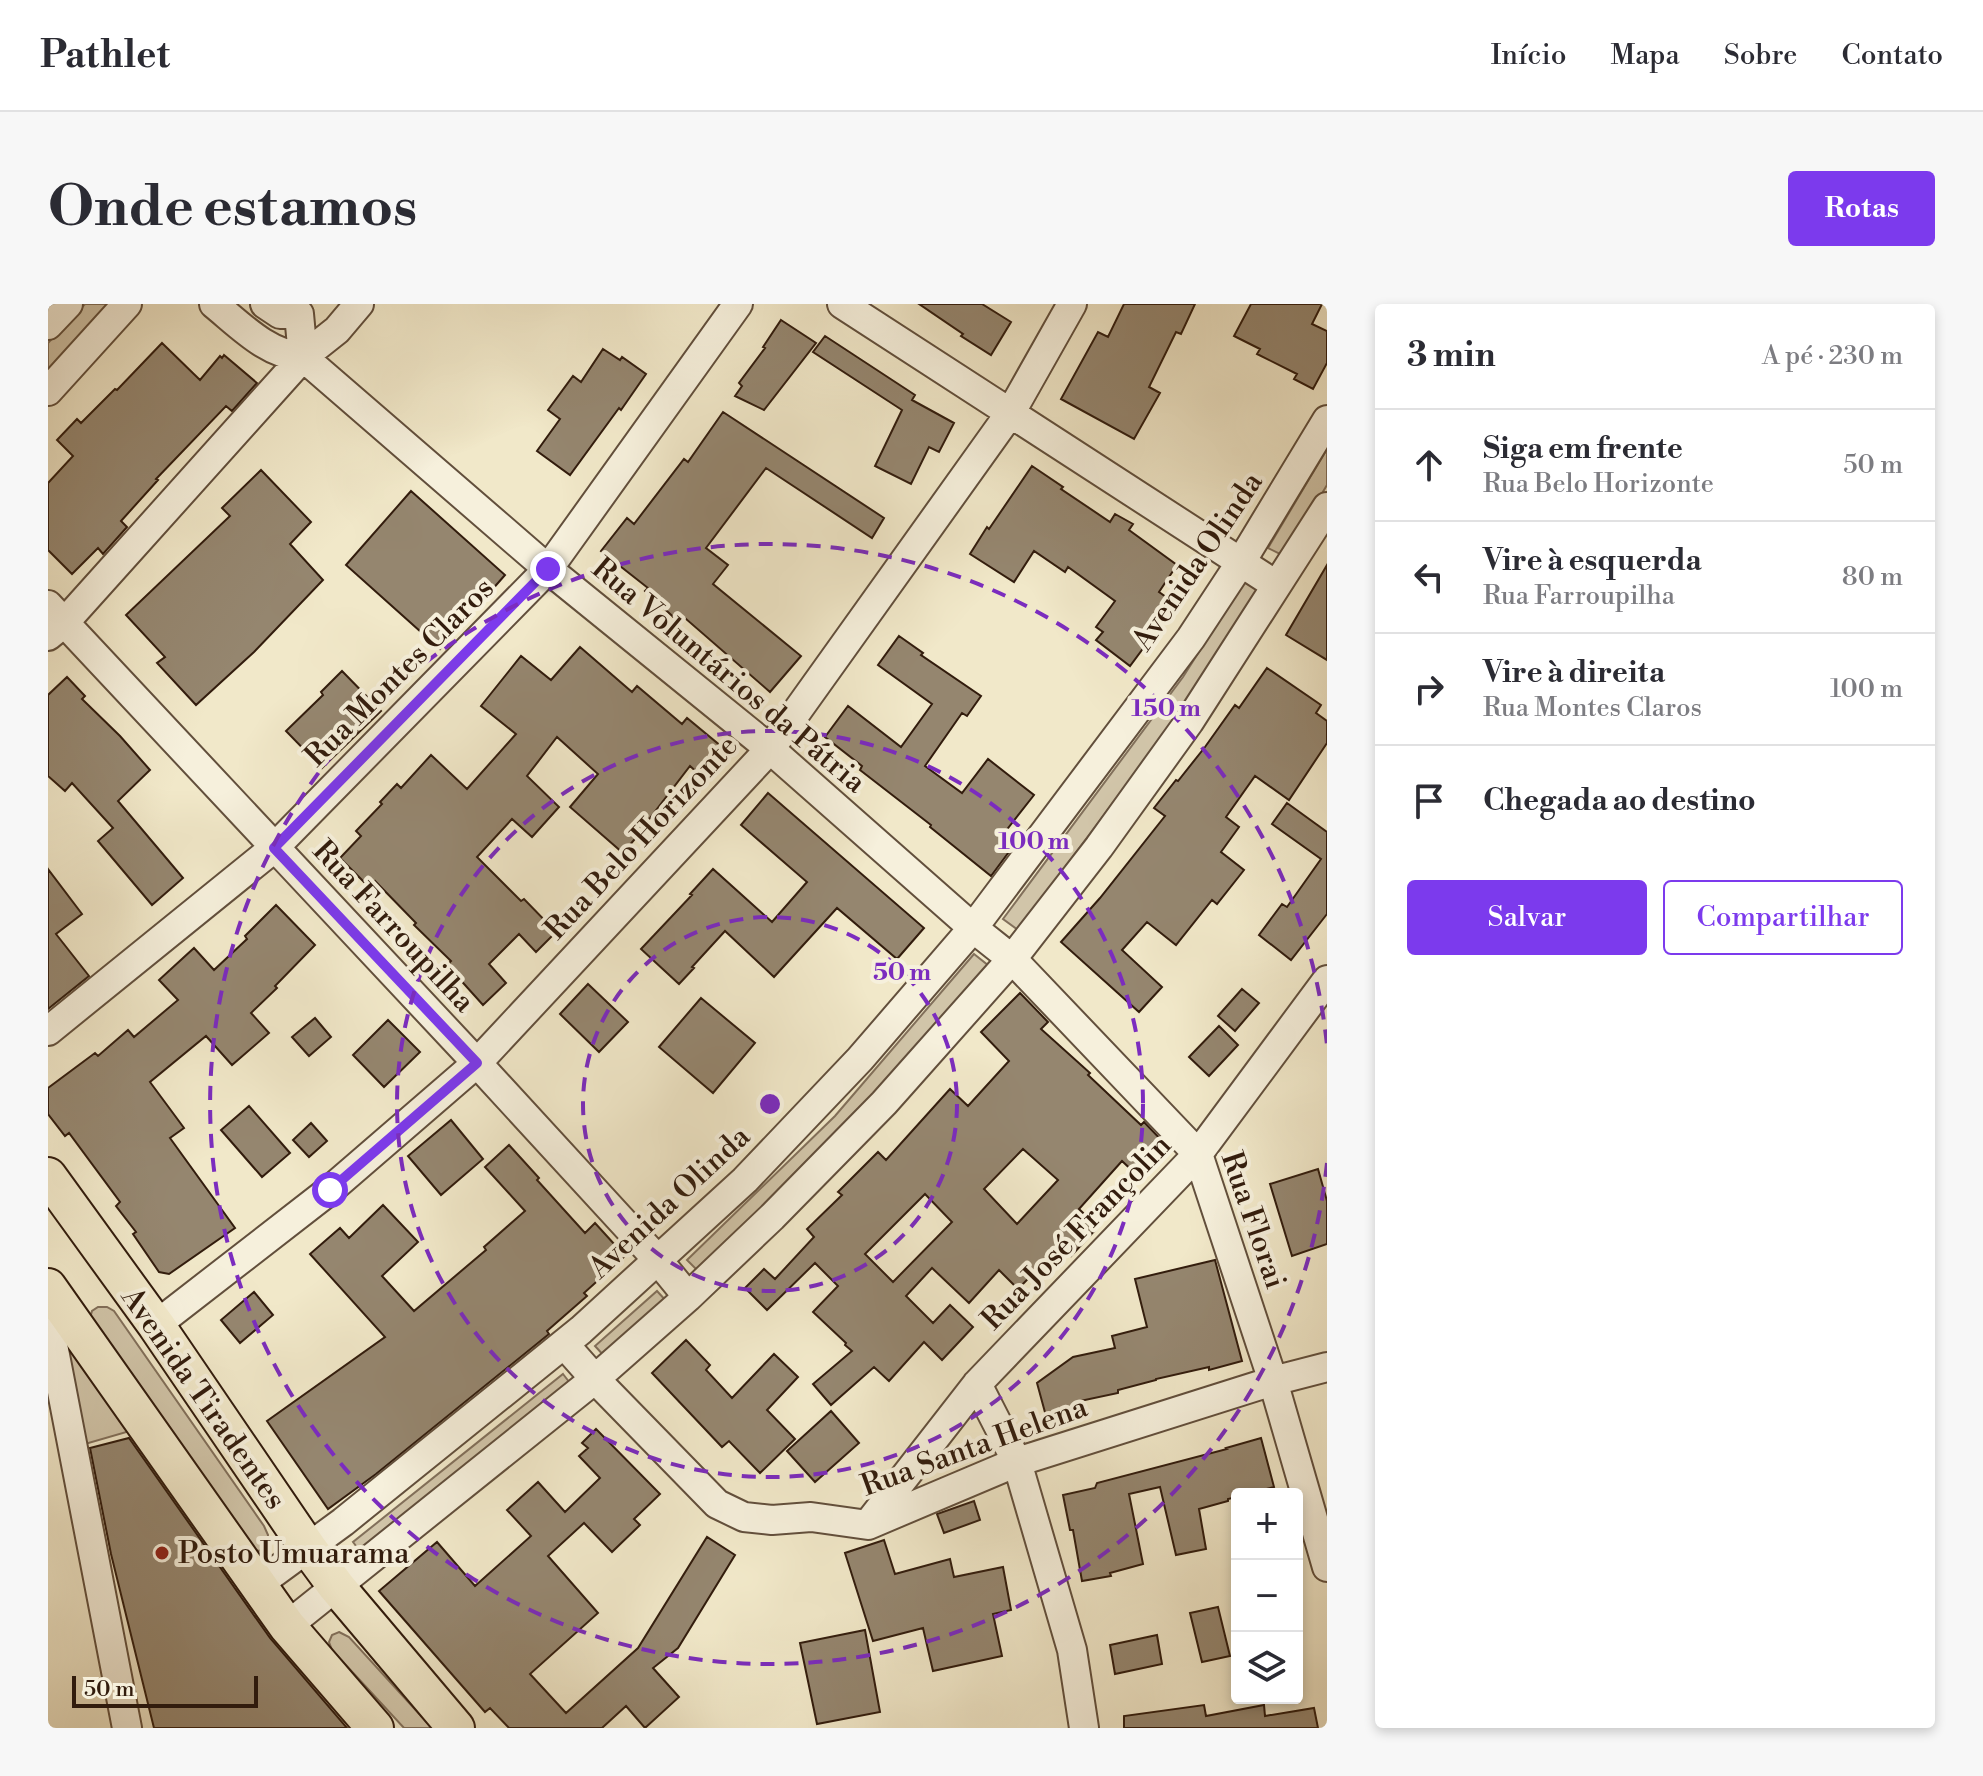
<!DOCTYPE html>
<html lang="pt">
<meta charset="utf-8">
<style>
:root{--surface:#fff;--page:#f7f7f7;--text:#2b2b33;--muted:#7c7c81;--line:#e1e1e2;--accent:#7c3aed}
body{margin:0;font-family:"Libre Bodoni",serif;background:var(--page);color:var(--text)}
.controls{position:absolute;right:24px;bottom:24px;display:grid;overflow:hidden;border-radius:8px;box-shadow:0 4px 12px #0003}
.controls button{width:72px;height:72px;display:grid;place-items:center;padding:0;border:0;border-bottom:2px solid var(--line);background:var(--surface);color:var(--text);font:40px sans-serif}
.scale{position:absolute;left:24px;bottom:20px;width:186px;box-sizing:border-box;padding-left:8px;border:4px solid #321c0d;border-top:0;font-size:22px;line-height:28px;white-space:nowrap;color:#321c0d;-webkit-text-stroke:6px #f6f0dc;paint-order:stroke}
.stop{position:absolute;width:24px;height:24px;margin:-18px;border:6px solid #7c3aed;border-radius:50%;background:#fff}
.stop.end{background:#7c3aed;border-color:#fff;box-shadow:0 2px 8px #0008}
.list{margin:0;padding:0;list-style:none}
h2{display:flex;justify-content:space-between;align-items:center;height:104px;margin:0;padding:0 32px;font-size:34px}
h2 small{font-size:26px;font-weight:400;color:var(--muted)}
.list li{display:grid;grid-template-columns:52px 1fr auto;gap:24px;align-items:center;box-sizing:border-box;height:112px;padding:0 32px;border-top:2px solid var(--line)}
.list b{display:block;font-size:30px;white-space:nowrap}
.list p{margin:0;font-size:26px;white-space:nowrap;color:var(--muted)}
.list em{font-size:26px;font-style:normal;color:var(--muted)}
.actions{display:flex;gap:16px;padding:24px 32px}
.actions a{flex:1;padding:18px 0;border:2px solid var(--accent);border-radius:8px;text-align:center;font-size:28px;color:var(--accent)}
.actions .main{background:var(--accent);color:#fff}
.icon{flex:none;width:44px;height:44px;fill:none;stroke:currentColor;stroke-width:2;stroke-linecap:round;stroke-linejoin:round}
.map{position:relative;flex:none;width:1279px;height:1424px;overflow:hidden;border-radius:8px}
header{display:flex;align-items:center;gap:48px;box-sizing:border-box;height:112px;padding:0 40px;background:var(--surface);border-bottom:2px solid var(--line)}
header strong{font-size:38px}
nav{display:flex;gap:44px;margin-inline-start:auto;font-size:28px}
.intro{display:flex;align-items:center;justify-content:space-between;box-sizing:border-box;height:192px;padding:0 48px}
h1{margin:0;font-size:56px}
.button{padding:20px 36px;border-radius:8px;background:var(--accent);color:#fff;font-size:28px;font-weight:700}
main{display:flex;gap:48px;padding:0 48px}
aside{flex:1;background:var(--surface);border-radius:8px;box-shadow:0 4px 12px #0003}
.map>svg:first-child{display:block}
</style>
<header>
<strong>Pathlet</strong>
<nav><a>Início</a><a>Mapa</a><a>Sobre</a><a>Contato</a></nav>
</header>
<div class="intro"><h1>Onde estamos</h1><a class="button">Rotas</a></div>
<main>
<div class="map">
<svg width="1279" height="1424" viewBox="0 0 1279 1424">
<rect width="100%" height="100%" fill="#f1e8c9"/>
<filter id="stains"><feTurbulence type="fractalNoise" baseFrequency=".0025" numOctaves="4"/><feColorMatrix values="0 0 0 0 .2 0 0 0 0 .09 0 0 0 0 .02 0 0 0 .5 -.17"/></filter>
<radialGradient id="worn" r=".72"><stop offset=".6" stop-color="#630" stop-opacity="0"/><stop offset="1" stop-color="#630" stop-opacity=".3"/></radialGradient>
<path fill="#d1c5a9" stroke="#82705b" stroke-width="2" d="M 37,0 L 65,0 L 0,67 L 0,39 Z
M 1279,145 L 1279,181 L 1236,252 L 1220,244 Z
M 1196,277 L 1211,286 L 1150,385 L 970,626 L 955,615 L 1135,373 Z
M 926,650 L 941,662 L 799,823 L 652,969 L 639,956 L 787,812 Z
M 609,987 L 620,999 L 558,1054 L 547,1042 Z
M 50,1003 L 59,1003 L 66,1007 L 216,1222 L 220,1231 L 219,1242 L 211,1247 L 201,1244 L 42,1014 L 44,1007 Z
M 14,1029 L 82,1127 L 37,1140 Z
M 515,1070 L 525,1083 L 315,1251 L 305,1238 Z
M 291,1328 L 301,1333 L 384,1424 L 356,1424 L 284,1346 L 281,1338 L 284,1331 Z"/>
<path fill="#95866f" stroke="#321c0d" stroke-width="2" fill-rule="evenodd" d="M 871,0 L 934,0 L 963,18 L 943,51 L 913,32 L 915,30 Z
M 1076,0 L 1147,0 L 1133,30 L 1128,28 L 1101,83 L 1112,89 L 1086,135 L 1013,95 L 1050,28 L 1060,33 Z
M 1203,0 L 1274,0 L 1264,20 L 1279,27 L 1279,59 L 1265,85 L 1246,75 L 1249,70 L 1209,50 L 1212,45 L 1186,32 Z
M 733,16 L 768,39 L 716,106 L 687,92 L 694,82 L 691,79 L 717,44 L 715,43 Z
M 777,32 L 867,91 L 864,96 L 906,119 L 891,148 L 881,143 L 863,180 L 827,162 L 854,106 L 765,48 Z
M 114,39 L 152,76 L 172,52 L 174,54 L 176,51 L 209,79 L 184,107 L 178,102 L 108,175 L 110,176 L 73,217 L 79,223 L 55,250 L 50,244 L 24,270 L 0,246 L 0,179 L 25,152 L 9,136 L 29,115 L 33,119 L 67,85 L 69,86 Z
M 555,45 L 572,56 L 574,53 L 598,70 L 573,106 L 571,104 L 522,171 L 489,147 L 512,115 L 500,106 L 525,72 L 533,78 Z
M 675,108 L 836,214 L 824,234 L 718,164 L 658,244 L 680,261 L 665,280 L 753,352 L 722,388 L 637,314 L 632,319 L 597,287 L 600,284 L 553,247 L 579,214 L 586,220 L 636,155 L 640,158 Z
M 984,162 L 1015,183 L 1013,185 L 1062,218 L 1067,210 L 1085,220 L 1081,226 L 1129,261 L 1111,288 L 1128,300 L 1082,362 L 1048,336 L 1055,328 L 1048,323 L 1067,297 L 1020,263 L 1017,268 L 986,247 L 966,278 L 922,250 L 939,223 L 941,225 Z
M 213,166 L 263,218 L 242,240 L 275,276 L 206,348 L 148,401 L 109,359 L 117,353 L 78,311 L 182,212 L 174,204 Z
M 363,187 L 457,271 L 392,345 L 298,261 Z
M 1279,261 L 1279,356 L 1238,331 Z
M 851,332 L 875,349 L 873,351 L 933,392 L 919,412 L 914,409 L 877,462 L 914,489 L 940,455 L 986,491 L 957,528 L 969,537 L 943,572 L 882,523 L 883,521 L 812,466 L 814,462 L 777,433 L 800,402 L 853,443 L 884,400 L 830,361 Z
M 532,343 L 584,388 L 589,382 L 634,420 L 639,414 L 674,443 L 652,471 L 642,462 L 596,522 L 597,523 L 575,549 L 522,503 L 550,470 L 509,433 L 479,472 L 511,503 L 484,533 L 464,515 L 429,553 L 473,597 L 476,595 L 508,628 L 488,648 L 471,630 L 441,660 L 458,679 L 435,701 L 399,661 L 403,657 L 366,621 L 368,619 L 327,577 L 321,583 L 292,554 L 313,532 L 308,527 L 334,500 L 332,498 L 349,480 L 353,484 L 383,451 L 419,485 L 468,430 L 433,402 L 473,352 L 503,376 Z
M 1219,364 L 1273,401 L 1268,409 L 1279,417 L 1279,439 L 1241,496 L 1207,472 L 1178,513 L 1191,523 L 1173,548 L 1196,566 L 1169,600 L 1164,596 L 1128,641 L 1099,618 L 1074,646 L 1114,683 L 1091,708 L 1013,638 L 1052,594 L 1117,512 L 1106,504 L 1128,476 L 1130,477 L 1157,443 L 1187,401 L 1191,404 Z
M 294,367 L 333,407 L 274,464 L 238,427 L 275,391 L 273,388 Z
M 19,373 L 37,392 L 34,395 L 72,432 L 102,466 L 70,497 L 135,574 L 104,601 L 50,537 L 65,524 L 24,479 L 17,487 L 0,472 L 0,391 Z
M 720,489 L 876,624 L 849,655 L 789,604 L 726,673 L 677,627 L 644,663 L 646,664 L 631,680 L 593,645 L 644,591 L 642,590 L 665,565 L 724,618 L 759,578 L 693,521 Z
M 1239,499 L 1279,528 L 1279,610 L 1243,656 L 1211,631 L 1234,600 L 1239,603 L 1273,555 L 1224,520 Z
M 0,565 L 34,610 L 8,630 L 41,672 L 0,705 Z
M 228,601 L 267,641 L 227,682 L 229,684 L 203,709 L 221,729 L 184,761 L 158,732 L 102,778 L 136,824 L 122,834 L 187,924 L 121,970 L 111,968 L 85,930 L 88,928 L 68,902 L 72,898 L 21,829 L 17,832 L 0,810 L 0,784 L 47,749 L 50,752 L 80,726 L 86,733 L 130,696 L 111,676 L 146,644 L 166,666 L 199,635 L 197,632 Z
M 540,680 L 580,718 L 551,748 L 512,710 Z
M 1194,685 L 1211,699 L 1187,727 L 1170,712 Z
M 972,689 L 1000,718 L 993,725 L 1042,769 L 1040,771 L 1093,821 L 1096,818 L 1119,842 L 1091,873 L 1074,857 L 1031,905 L 1050,923 L 1023,952 L 1012,942 L 970,985 L 951,966 L 921,999 L 884,964 L 858,992 L 885,1019 L 902,1001 L 925,1023 L 894,1056 L 876,1038 L 841,1077 L 826,1063 L 783,1101 L 765,1080 L 804,1047 L 797,1041 L 798,1039 L 765,1008 L 790,982 L 767,959 L 719,1006 L 697,984 L 716,965 L 727,975 L 766,933 L 759,925 L 794,891 L 790,888 L 830,848 L 838,856 L 902,785 L 920,802 L 961,757 L 933,728 ZM 975,845 L 1010,876 L 969,920 L 936,885 ZM 877,890 L 904,918 L 845,978 L 817,950 Z
M 653,694 L 707,739 L 665,789 L 611,743 Z
M 267,714 L 283,733 L 261,752 L 244,733 Z
M 340,716 L 372,748 L 336,783 L 305,751 Z
M 1171,722 L 1190,741 L 1161,772 L 1141,753 Z
M 201,802 L 242,849 L 214,873 L 173,826 Z
M 403,816 L 435,855 L 393,891 L 360,852 Z
M 263,819 L 279,837 L 261,853 L 245,836 Z
M 461,841 L 491,874 L 489,876 L 537,929 L 547,919 L 577,952 L 536,989 L 539,992 L 499,1027 L 501,1030 L 328,1170 L 280,1205 L 219,1117 L 337,1033 L 262,950 L 292,924 L 301,934 L 335,901 L 370,938 L 334,972 L 366,1007 L 438,946 L 436,943 L 477,907 L 437,863 Z
M 1270,865 L 1279,897 L 1279,940 L 1244,952 L 1222,880 Z
M 1167,956 L 1194,1057 L 1161,1066 L 1161,1063 L 1108,1075 L 1108,1076 L 1070,1086 L 1070,1089 L 1032,1097 L 1033,1103 L 998,1112 L 989,1079 L 1025,1053 L 1067,1044 L 1064,1032 L 1099,1023 L 1087,975 Z
M 206,988 L 225,1011 L 192,1039 L 173,1016 Z
M 638,1036 L 662,1061 L 658,1066 L 684,1094 L 726,1050 L 750,1073 L 719,1106 L 747,1135 L 712,1169 L 681,1137 L 674,1143 L 604,1069 Z
M 783,1107 L 811,1139 L 767,1178 L 739,1147 Z
M 548,1125 L 612,1190 L 586,1215 L 592,1221 L 564,1248 L 536,1219 L 500,1252 L 550,1309 L 482,1370 L 518,1409 L 590,1344 L 659,1233 L 687,1251 L 630,1344 L 605,1364 L 631,1393 L 597,1424 L 578,1402 L 554,1424 L 461,1424 L 442,1404 L 437,1408 L 331,1287 L 389,1238 L 427,1282 L 483,1232 L 459,1206 L 490,1178 L 517,1208 L 552,1174 L 531,1152 L 540,1144 L 534,1139 Z
M 81,1134 L 222,1334 L 299,1424 L 106,1424 L 63,1250 L 42,1144 Z
M 1213,1134 L 1226,1183 L 1199,1190 L 1189,1190 L 1189,1193 L 1180,1195 L 1180,1197 L 1151,1205 L 1158,1245 L 1128,1251 L 1112,1183 L 1081,1190 L 1095,1260 L 1062,1269 L 1063,1272 L 1034,1277 L 1025,1226 L 1022,1226 L 1015,1191 L 1047,1184 L 1049,1179 L 1179,1145 L 1178,1144 Z
M 926,1197 L 932,1216 L 896,1229 L 889,1210 Z
M 836,1236 L 847,1270 L 902,1255 L 906,1273 L 955,1263 L 963,1306 L 945,1310 L 954,1352 L 885,1367 L 875,1324 L 825,1337 L 797,1249 Z
M 1170,1303 L 1182,1352 L 1154,1358 L 1142,1309 Z
M 817,1326 L 832,1408 L 769,1420 L 752,1339 Z
M 1109,1331 L 1114,1360 L 1067,1370 L 1062,1341 Z
M 1156,1401 L 1158,1412 L 1216,1401 L 1217,1412 L 1266,1404 L 1270,1424 L 1076,1424 L 1076,1412 Z"/>
<g fill="none" stroke-linecap="round" stroke-linejoin="round">
<g stroke="#624f3c" stroke-width="32">
<path id="minor" d="M 166,0 C 193,22 219,50 255,53 L 500,265 L 722,445 L 925,624 L 964,655 L 1150,850 L 1225,1077 L 1279,1263
M 217,0 L 232,10 L 251,10
M 794,0 L 1228,281
M 251,10 L 255,53
M 0,21 L 20,0
M 0,87 L 79,0
M 0,301 L 429,759 L 609,955 L 640,993
M 0,332 L 16,319 L 255,53 L 289,26 L 311,0
M 0,727 L 226,544 L 500,265 L 690,0
M 0,1015 L 79,1424
M 108,1021 L 282,886 L 429,759 L 722,445 L 963,108 L 1024,0
M 516,1040 L 547,1075 L 669,1200 L 696,1213 L 724,1216 L 763,1213 L 820,1221 L 969,1158 L 1225,1077 L 1279,1063
M 929,1080 L 969,1158 L 1024,1346 L 1036,1424
M 820,1220 L 929,1080 L 1150,850 L 1279,676
M 209,1281 L 295,1218 L 533,1026 L 697,876 L 812,755 L 925,624 L 1143,334 L 1193,258 L 1279,116
M 239,1322 L 547,1075 L 640,993 L 724,913 L 836,799 L 964,655 L 1051,543 L 1141,418 L 1279,203"/>
</g>
<g stroke="#321c0d" stroke-width="40">
<path id="major" d="M 0,872 L 108,1021 L 260,1244 L 288,1282 L 408,1424
M 0,983 L 239,1322 L 327,1424"/>
</g>
<use href="#minor" stroke="#f6f0dc" stroke-width="28"/>
<use href="#major" stroke="#f1e8c9" stroke-width="36"/>
</g>
<g fill="none" stroke-linecap="round" stroke-linejoin="round">
<path stroke="#7c3aed" stroke-width="10" d="M 282,886 L 429,759 L 226,544 L 500,265"/>
</g>
<g fill="none" stroke="#7b2cbf" stroke-width="4" stroke-dasharray="14 10">
<circle cx="722" cy="800" r="187"/>
<circle cx="722" cy="800" r="373"/>
<path d="M1279 859A560 560 0 1 1 1279 741"/>
</g>
<circle fill="#8f2418" stroke="#f6f0dc" stroke-width="3" cx="114" cy="1249" r="8"/>
<g text-anchor="middle" stroke-width="8" stroke-linejoin="round" paint-order="stroke">
<g font-size="30" fill="#321c0d" stroke="#f6f0dc">
<text transform="translate(1149 257) rotate(-56)" y="10">Avenida Olinda</text>
<text transform="translate(351 368) rotate(-45)" y="10">Rua Montes Claros</text>
<text transform="translate(681 371) rotate(40)" y="10">Rua Voluntários da Pátria</text>
<text transform="translate(593 533) rotate(-47)" y="10">Rua Belo Horizonte</text>
<text transform="translate(346 622) rotate(47)" y="10">Rua Farroupilha</text>
<text transform="translate(621 898) rotate(-43)" y="10">Avenida Olinda</text>
<text transform="translate(1206 916) rotate(71)" y="10">Rua Florai</text>
<text transform="translate(1028 928) rotate(-46)" y="10">Rua José Françolin</text>
<text transform="translate(156 1094) rotate(55)" y="10">Avenida Tiradentes</text>
<text transform="translate(926 1142) rotate(-20)" y="10">Rua Santa Helena</text>
</g>
<g font-size="30" fill="#321c0d" stroke="#f6f0dc" text-anchor="start">
<text x="130" y="1259">Posto Umuarama</text>
</g>
</g>
<circle cx="722" cy="800" r="12" fill="#7b2cbf" stroke="#f6f0dc" stroke-width="4"/>
<g font-size="24" text-anchor="middle" font-weight="bold" fill="#7b2cbf" stroke="#f6f0dc" stroke-width="8" stroke-linejoin="round" paint-order="stroke">
<text x="1118" y="412">150 m</text>
<text x="986" y="545">100 m</text>
<text x="854" y="676">50 m</text>
</g>
<rect width="100%" height="100%" filter="url(#stains)"/>
<rect width="100%" height="100%" fill="url(#worn)"/>
</svg>
<div class="controls">
<button>+</button>
<button>−</button>
<button><svg class="icon" aria-label="layers" viewBox="0 0 24 24"><path d="M12 4l9 5-9 5-9-5zM3 14l9 5 9-5"/></svg></button>
</div>
<div class="scale">50 m</div>
<div class="stop" style="left:282px;top:886px"></div>
<div class="stop end" style="left:500px;top:265px"></div>
</div>
<aside>
<h2>3 min<small>A pé · 230 m</small></h2>
<ul class="list">
<li><svg class="icon" aria-label="ahead" viewBox="0 0 24 24"><path d="M12 20V5M6 11l6-6 6 6"/></svg><div><b>Siga em frente</b><p>Rua Belo Horizonte</p></div><em>50 m</em></li>
<li><svg class="icon" aria-label="left" viewBox="0 0 24 24"><path d="M17 20v-9H6M10 6l-5 5 5 5"/></svg><div><b>Vire à esquerda</b><p>Rua Farroupilha</p></div><em>80 m</em></li>
<li><svg class="icon" aria-label="right" viewBox="0 0 24 24"><path d="M7 20v-9h11M14 6l5 5-5 5"/></svg><div><b>Vire à direita</b><p>Rua Montes Claros</p></div><em>100 m</em></li>
<li><svg class="icon" aria-label="arrive" viewBox="0 0 24 24"><path d="M6 21V4h12l-3 4 3 4H6"/></svg><div><b>Chegada ao destino</b></div></li>
</ul>
<div class="actions"><a class="main">Salvar</a><a>Compartilhar</a></div>
</aside>
</main>
